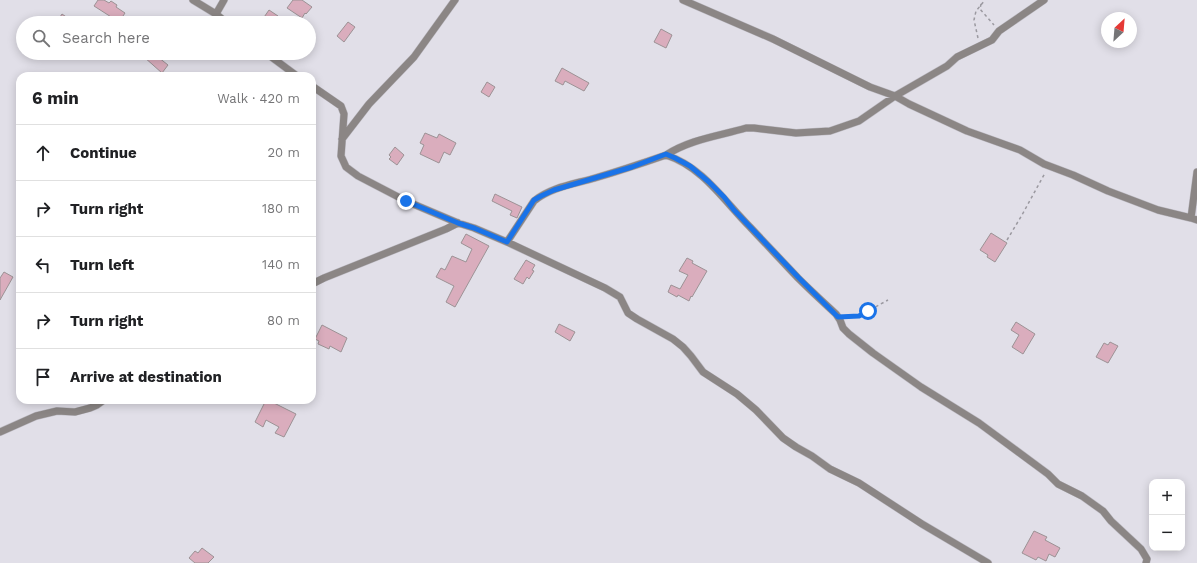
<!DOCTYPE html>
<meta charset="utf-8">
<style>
:root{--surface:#fff;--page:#f2f2f2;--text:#202124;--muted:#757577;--line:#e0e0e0}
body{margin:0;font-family:"Work Sans",sans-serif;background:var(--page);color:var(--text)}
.controls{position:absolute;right:12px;bottom:12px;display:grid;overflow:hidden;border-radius:8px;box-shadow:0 2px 10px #0003}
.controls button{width:36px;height:36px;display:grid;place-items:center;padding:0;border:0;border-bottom:1px solid var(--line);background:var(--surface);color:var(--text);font:20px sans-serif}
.compass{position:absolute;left:1101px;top:12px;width:36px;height:36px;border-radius:50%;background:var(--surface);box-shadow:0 2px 10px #0003;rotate:26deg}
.stop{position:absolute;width:12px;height:12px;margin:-9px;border:3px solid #1a73e8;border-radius:50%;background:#fff}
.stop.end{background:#1a73e8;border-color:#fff;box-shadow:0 1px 4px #0008}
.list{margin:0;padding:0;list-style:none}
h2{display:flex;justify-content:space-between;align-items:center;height:52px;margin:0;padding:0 16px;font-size:17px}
h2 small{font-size:13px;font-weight:400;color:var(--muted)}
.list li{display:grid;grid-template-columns:26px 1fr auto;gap:12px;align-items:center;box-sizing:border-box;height:56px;padding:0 16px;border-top:1px solid var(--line)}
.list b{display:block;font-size:15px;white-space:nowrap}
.list em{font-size:13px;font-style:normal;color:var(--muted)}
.icon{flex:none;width:22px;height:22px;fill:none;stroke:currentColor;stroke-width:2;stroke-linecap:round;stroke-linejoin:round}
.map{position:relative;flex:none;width:1197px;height:563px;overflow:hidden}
.search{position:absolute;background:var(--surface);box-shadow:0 2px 10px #0003;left:16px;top:16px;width:300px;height:44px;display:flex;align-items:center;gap:10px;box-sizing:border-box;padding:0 14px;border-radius:22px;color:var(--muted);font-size:15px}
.panel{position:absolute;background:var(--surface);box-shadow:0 2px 10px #0003;left:16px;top:72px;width:300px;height:332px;border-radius:12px}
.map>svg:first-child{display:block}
</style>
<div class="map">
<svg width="1197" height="563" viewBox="0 0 1197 563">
<rect width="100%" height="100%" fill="#e1dfe8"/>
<path fill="#daadbd" stroke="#9c9295" d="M 98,0 L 104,0 L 109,3 L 111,1 L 117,5 L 116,7 L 125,13 L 119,22 L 94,6 Z
M 293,0 L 302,0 L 312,7 L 306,14 L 305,13 L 302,18 L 287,8 Z
M 269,10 L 278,16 L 272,23 L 260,23 Z
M 62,14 L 75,23 L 56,23 Z
M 348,22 L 355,27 L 344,42 L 337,36 Z
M 661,29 L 672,35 L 666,48 L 654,42 Z
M 148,53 L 153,53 L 168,65 L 162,73 L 144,57 Z
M 562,68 L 589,83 L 584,91 L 565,81 L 563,85 L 555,81 Z
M 487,82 L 495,87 L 489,97 L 481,92 Z
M 425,133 L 437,138 L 439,134 L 456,143 L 450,155 L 444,152 L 439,163 L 420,154 L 424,145 L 420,143 Z
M 395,147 L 404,155 L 397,165 L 389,159 L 391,157 L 389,155 Z
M 495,194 L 522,207 L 517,218 L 510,215 L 512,211 L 492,201 Z
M 991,233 L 1007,243 L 995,262 L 987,257 L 988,255 L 980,250 Z
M 466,234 L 489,246 L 455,307 L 446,302 L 454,286 L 436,277 L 441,268 L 445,270 L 452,256 L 466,262 L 472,249 L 461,243 Z
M 687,258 L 693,261 L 692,263 L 707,271 L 692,297 L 691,296 L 689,301 L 678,295 L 677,297 L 668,292 L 671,285 L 680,289 L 688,275 L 679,271 Z
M 526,260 L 535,265 L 532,270 L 534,271 L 529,279 L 527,277 L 523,284 L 514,279 Z
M 4,272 L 13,277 L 0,300 L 0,278 Z
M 1016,322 L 1035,334 L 1023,354 L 1012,347 L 1019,335 L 1011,330 Z
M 559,324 L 575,332 L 570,341 L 555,332 Z
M 322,325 L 347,338 L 341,352 L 330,346 L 329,349 L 318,344 L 319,341 L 315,339 Z
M 1110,342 L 1118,346 L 1108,363 L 1096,357 L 1104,343 L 1108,345 Z
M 266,400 L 268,400 L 296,414 L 284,437 L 275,433 L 279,427 L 266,420 L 263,427 L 255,422 Z
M 1034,531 L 1047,537 L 1045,540 L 1060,548 L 1055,557 L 1049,554 L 1046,561 L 1038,557 L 1036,560 L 1022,553 Z
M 202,548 L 214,557 L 208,563 L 195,563 L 189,558 L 195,551 L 198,553 Z"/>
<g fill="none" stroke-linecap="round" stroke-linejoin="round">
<g stroke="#bdbbc3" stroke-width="8">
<path id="minor" d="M 193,0 L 216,14 L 227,23
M 683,0 L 773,39 L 870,87 L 895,96 L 909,104 L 967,131 L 1020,150 L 1044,164 L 1073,175 L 1108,191 L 1158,210 L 1191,218 L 1197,220
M 1044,0 L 999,31 L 992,40 L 957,57 L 947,66 L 895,96 L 859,121 L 830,131 L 796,133 L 754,128 L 746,128 C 719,136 691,139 666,155 C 703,167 724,201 750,227 C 766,244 782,261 798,278 C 810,290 823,302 836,314 L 840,320 L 843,328 L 849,334 L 873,353 L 921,387 L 979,423 L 1048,474 L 1058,484 L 1082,496 L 1103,511 L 1111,521 L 1141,549 L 1147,559 L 1146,563
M 216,14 L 224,0
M 266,53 L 297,76
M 312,86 L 341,106 L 344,114 L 341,156 L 346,167 L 358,176 L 406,201 L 458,223 L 474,228 L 507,242 L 605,288 L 620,297 L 628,313 L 637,319 L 673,339 L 683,347 L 691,356 L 703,372 L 737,394 L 756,410 L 783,438 L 796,447 L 812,456 L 830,469 L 859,483 L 922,524 L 988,563
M 342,139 L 369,104 L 414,57 L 455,0
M 1191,218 L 1197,172
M 507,242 L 534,201 C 551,187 575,184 595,178 C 619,171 643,163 666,155
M 312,284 L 324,278 L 446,229 L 458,223
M 0,432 L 36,416 L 57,411 L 75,412 L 90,408 L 97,405 L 104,400"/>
</g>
<path stroke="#9b99a0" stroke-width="1.5" stroke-dasharray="3 3" stroke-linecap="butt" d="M 981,4 L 980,9 L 994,25
M 978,38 L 974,20 L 976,11 L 985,0
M 1007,240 L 1022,215 L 1045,173
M 848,316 L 859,316 L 888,300"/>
<use href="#minor" stroke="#8b8685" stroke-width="7"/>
</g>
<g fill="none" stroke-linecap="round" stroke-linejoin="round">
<path stroke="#1a73e8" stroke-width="5" d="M 406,201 L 458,223 L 474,228 L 507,242 L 534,200 L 541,196 L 554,190 L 632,167 L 666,154 L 675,158 L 690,166 L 709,182 L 724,197 L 734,210 L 798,277 L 838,317 L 859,316 L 868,311"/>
</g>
</svg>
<div class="controls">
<button>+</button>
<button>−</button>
</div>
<svg class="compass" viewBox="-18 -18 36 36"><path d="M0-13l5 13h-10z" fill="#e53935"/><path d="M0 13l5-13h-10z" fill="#757577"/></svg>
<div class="stop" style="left:868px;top:311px"></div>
<div class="stop end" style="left:406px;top:201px"></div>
<div class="search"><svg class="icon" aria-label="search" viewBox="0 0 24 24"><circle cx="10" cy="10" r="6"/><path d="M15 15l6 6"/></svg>Search here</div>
<section class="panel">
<h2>6 min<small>Walk · 420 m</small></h2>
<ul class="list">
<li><svg class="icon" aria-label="ahead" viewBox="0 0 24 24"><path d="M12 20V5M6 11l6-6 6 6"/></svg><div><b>Continue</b></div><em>20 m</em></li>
<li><svg class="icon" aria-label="right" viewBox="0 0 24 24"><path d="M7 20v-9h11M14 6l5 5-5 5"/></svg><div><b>Turn right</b></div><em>180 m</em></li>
<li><svg class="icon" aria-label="left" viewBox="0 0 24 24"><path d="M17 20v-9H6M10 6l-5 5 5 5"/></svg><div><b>Turn left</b></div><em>140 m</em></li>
<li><svg class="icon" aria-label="right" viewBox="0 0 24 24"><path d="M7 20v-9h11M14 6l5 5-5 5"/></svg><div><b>Turn right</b></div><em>80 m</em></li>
<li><svg class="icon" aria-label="arrive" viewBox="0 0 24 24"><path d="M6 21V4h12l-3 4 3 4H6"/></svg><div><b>Arrive at destination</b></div></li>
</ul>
</section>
</div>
